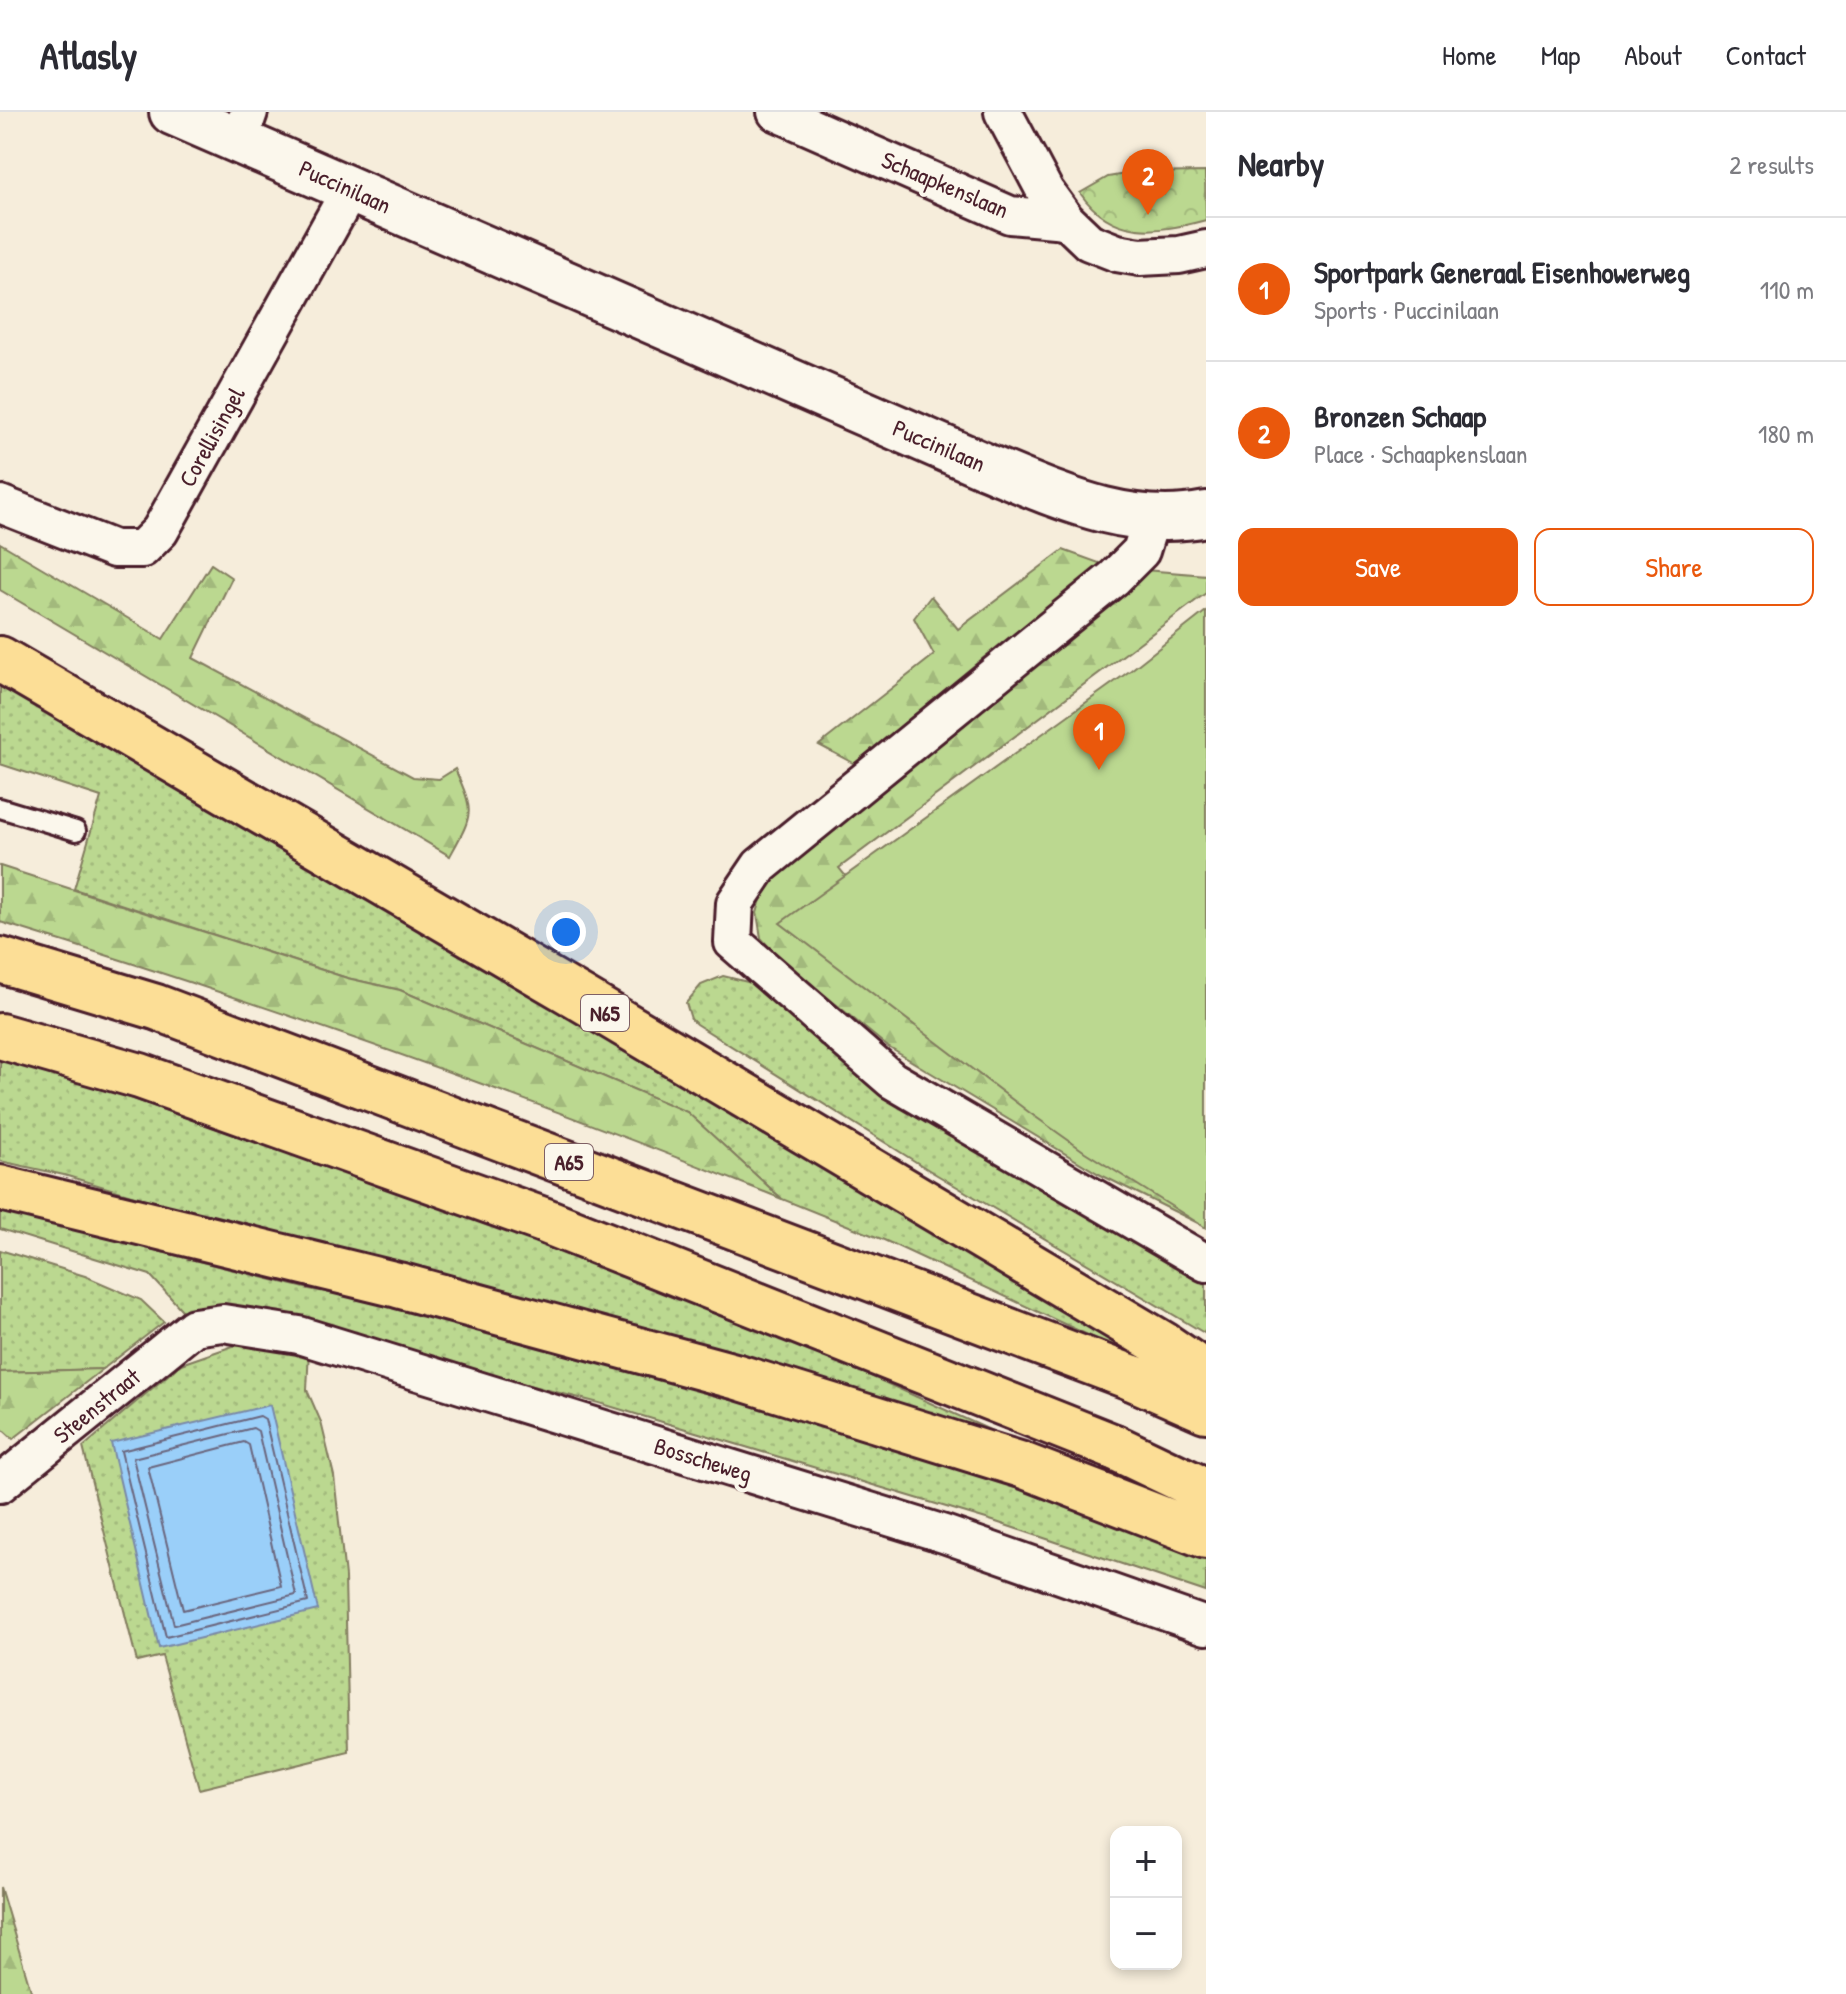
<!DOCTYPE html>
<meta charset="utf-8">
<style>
:root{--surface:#fff;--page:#f2f2f3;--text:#2b2b33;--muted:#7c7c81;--line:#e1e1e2;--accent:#ea580c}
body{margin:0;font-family:"Patrick Hand",sans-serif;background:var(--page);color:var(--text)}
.controls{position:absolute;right:24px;bottom:24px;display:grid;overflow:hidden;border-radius:16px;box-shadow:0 4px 12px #0003}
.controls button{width:72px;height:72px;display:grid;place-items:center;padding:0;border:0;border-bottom:2px solid var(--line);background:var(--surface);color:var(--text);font:40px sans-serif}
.you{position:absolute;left:566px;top:820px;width:28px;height:28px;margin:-20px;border:6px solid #fff;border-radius:50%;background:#1a73e8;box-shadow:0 0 0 12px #1a73e833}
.badge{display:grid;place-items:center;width:52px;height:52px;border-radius:50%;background:var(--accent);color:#fff;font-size:26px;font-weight:700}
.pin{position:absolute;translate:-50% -66px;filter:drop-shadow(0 2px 4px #0008)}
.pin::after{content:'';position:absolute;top:42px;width:28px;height:24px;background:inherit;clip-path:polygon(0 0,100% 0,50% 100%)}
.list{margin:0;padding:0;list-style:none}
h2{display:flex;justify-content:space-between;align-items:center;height:104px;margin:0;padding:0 32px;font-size:34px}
h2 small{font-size:26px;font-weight:400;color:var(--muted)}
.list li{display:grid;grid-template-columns:52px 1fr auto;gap:24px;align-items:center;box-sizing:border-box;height:144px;padding:0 32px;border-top:2px solid var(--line)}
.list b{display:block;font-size:30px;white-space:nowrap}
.list p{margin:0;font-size:26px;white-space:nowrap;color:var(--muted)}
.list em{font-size:26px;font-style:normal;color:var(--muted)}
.actions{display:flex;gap:16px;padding:24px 32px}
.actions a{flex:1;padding:18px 0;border:2px solid var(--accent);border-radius:16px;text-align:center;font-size:28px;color:var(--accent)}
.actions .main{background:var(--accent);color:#fff}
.map{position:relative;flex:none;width:1206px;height:1882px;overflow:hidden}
header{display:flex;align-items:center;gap:48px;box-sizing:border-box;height:112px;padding:0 40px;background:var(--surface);border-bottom:2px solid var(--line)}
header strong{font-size:38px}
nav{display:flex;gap:44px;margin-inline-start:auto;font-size:28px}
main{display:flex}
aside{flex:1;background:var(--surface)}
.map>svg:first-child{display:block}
</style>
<header>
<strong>Atlasly</strong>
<nav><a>Home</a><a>Map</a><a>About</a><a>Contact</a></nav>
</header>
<main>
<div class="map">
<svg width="1206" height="1882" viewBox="0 0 1206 1882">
<defs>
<pattern id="grass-dots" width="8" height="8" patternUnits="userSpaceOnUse" patternTransform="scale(2)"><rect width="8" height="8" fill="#bbd890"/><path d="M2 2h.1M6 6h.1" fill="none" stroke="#a2b97c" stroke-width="1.8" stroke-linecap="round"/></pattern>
<pattern id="forest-firs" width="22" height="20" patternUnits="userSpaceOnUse" patternTransform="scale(2)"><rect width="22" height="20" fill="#bbd890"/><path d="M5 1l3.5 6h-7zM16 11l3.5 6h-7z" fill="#a2b97c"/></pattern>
<pattern id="park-crowns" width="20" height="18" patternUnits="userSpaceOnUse" patternTransform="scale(2)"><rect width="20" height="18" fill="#bbd890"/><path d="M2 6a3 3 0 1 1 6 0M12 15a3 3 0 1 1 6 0" fill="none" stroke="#a2b97c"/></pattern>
</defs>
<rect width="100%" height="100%" fill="#f6eddb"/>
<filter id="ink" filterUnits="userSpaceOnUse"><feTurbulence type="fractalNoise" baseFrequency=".0125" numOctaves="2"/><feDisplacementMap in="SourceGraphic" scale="16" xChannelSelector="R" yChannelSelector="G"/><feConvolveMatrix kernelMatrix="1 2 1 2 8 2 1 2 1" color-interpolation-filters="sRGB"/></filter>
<g filter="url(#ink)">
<path fill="url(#grass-dots)" stroke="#827c5e" stroke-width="2" d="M 0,564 L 1176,1264 L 884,1128 L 782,1087 L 687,1000 L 400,878 L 347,866 L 74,777 L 101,685 L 0,652 Z
M 723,864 L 760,873 L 1127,1126 L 1206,1172 L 1206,1222 L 932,1060 L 696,912 L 691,907 L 686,891 L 701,873 Z
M 0,945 L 91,972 L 488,1112 L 740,1205 L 1001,1323 L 674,1230 L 313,1137 L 64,1063 L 0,1049 Z
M 0,1099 L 309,1177 L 433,1198 L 811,1297 L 1206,1440 L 1206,1480 L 993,1409 L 599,1291 L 308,1217 L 191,1208 L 150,1163 L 0,1117 Z
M 0,1138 L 85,1164 L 141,1188 L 164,1210 L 103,1257 L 0,1260 Z
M 264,1229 L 309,1238 L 307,1278 L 321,1310 L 334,1364 L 345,1465 L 349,1640 L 199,1677 L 162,1544 L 137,1550 L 83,1335 L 181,1252 L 233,1234 Z"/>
<path fill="url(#forest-firs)" stroke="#827c5e" stroke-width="2" d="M 0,431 L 163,527 L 211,452 L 232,466 L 193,546 L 413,665 L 439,667 L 455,657 C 475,701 473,702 450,744 L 0,478 Z
M 1063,438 L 1102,452 L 982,547 L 855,652 L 819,633 L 934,543 L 914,506 L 931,484 L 958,517 Z
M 1144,458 L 1206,463 L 1206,481 L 839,756 L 1045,1011 L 1206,1115 L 1099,1062 L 888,935 L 776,843 L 761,826 L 757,801 L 765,774 L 833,714 Z
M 0,754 L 347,866 L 400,878 L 687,1000 L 782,1087 C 525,984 265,891 0,810 Z
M 103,1257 L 13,1327 L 0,1315 L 0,1260 Z
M 0,1775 L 32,1882 L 0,1882 Z"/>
<path fill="url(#park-crowns)" stroke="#827c5e" stroke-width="2" d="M 1205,60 L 1206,108 C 1157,121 1113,128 1080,81 L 1108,65 L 1131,61 Z"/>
<path fill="#bbd890" stroke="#827c5e" stroke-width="2" d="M 1206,499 L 1206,1116 L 1085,1040 L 1030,1001 L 780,811 L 1131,558 Z"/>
<path fill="#9acff9" stroke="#7a89a7" stroke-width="2" d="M 270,1293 L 318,1498 L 159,1536 L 111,1331 Z"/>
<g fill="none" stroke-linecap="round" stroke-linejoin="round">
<path stroke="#6a657d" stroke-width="2" d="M 260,1304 L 265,1307 L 308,1490 L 166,1525 L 121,1339 Z
M 253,1316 L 258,1319 L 296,1483 L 174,1513 L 133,1346 Z
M 244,1330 L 249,1333 L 281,1474 L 183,1498 L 148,1355 Z"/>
<g stroke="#4a1f2b" stroke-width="24">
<path id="lane" d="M 0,696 L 76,719"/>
</g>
<g stroke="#4a1f2b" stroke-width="42">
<path id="street" d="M 776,0 L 1010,103 L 1066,108 L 1089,130 L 1117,141 L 1140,145 L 1179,143 L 1206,137
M 1003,0 L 1045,79 L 1066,108
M 239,29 L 249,0
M 0,392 L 114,437 L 142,437 L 160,419 L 350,78
M 1151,407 L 1141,439 L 1114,466 L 760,754 L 735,791 L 733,830 L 892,968 L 1206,1151
M 0,1372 L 194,1215 L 223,1211 L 299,1223 L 944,1422 L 1206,1514"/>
</g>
<g stroke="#4a1f2b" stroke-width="50">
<path id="secondary" d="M 172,0 L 985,354 C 1056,383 1127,418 1206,402"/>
</g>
<g stroke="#4a1f2b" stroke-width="50">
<path id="primary" d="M 0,547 L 582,887 L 1164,1233 L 1206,1262
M 0,1076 L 398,1173 L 738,1265 L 1022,1353 L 1206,1424
M 1133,1266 L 1206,1298
M 1114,1335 L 1206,1379"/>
</g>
<g stroke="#4a1f2b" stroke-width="50">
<path id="highway" d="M 0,848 L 156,895 L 1133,1266
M 0,924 L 140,964 L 543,1108 L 1114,1335"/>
</g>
<use href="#lane" stroke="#fbf7ec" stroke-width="18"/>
<use href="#street" stroke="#fbf7ec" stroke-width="36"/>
<use href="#secondary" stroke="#fbf7ec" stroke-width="44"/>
<use href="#primary" stroke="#fcde96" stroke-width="44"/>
<use href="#highway" stroke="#fcde96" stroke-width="44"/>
</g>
</g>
<g text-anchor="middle" stroke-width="8" stroke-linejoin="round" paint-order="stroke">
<g fill="#fbf7ec" stroke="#7f6065" stroke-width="2">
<rect x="581" y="883" width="48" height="36" rx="6"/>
<rect x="545" y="1032" width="48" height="36" rx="6"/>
</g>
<g font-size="22" font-weight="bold" fill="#4a1f2b">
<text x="605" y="909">N65</text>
<text x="569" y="1058">A65</text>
</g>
<g font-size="24" fill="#4a1f2b" stroke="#fbf7ec">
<text transform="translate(945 73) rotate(23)" y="8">Schaapkenslaan</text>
<text transform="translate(345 75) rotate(24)" y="8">Puccinilaan</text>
<text transform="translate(212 325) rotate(-61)" y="8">Corellisingel</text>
<text transform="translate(939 334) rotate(23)" y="8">Puccinilaan</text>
<text transform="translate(97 1294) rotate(-39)" y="8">Steenstraat</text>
<text transform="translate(703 1348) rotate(17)" y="8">Bosscheweg</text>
</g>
</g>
</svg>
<div class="controls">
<button>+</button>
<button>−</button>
</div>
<div class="you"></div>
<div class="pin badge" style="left:1099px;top:658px">1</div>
<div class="pin badge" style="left:1148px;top:103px">2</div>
</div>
<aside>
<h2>Nearby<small>2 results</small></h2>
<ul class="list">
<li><span class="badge">1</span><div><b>Sportpark Generaal Eisenhowerweg</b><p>Sports · Puccinilaan</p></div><em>110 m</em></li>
<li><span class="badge">2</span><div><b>Bronzen Schaap</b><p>Place · Schaapkenslaan</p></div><em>180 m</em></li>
</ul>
<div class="actions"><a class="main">Save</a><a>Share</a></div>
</aside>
</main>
